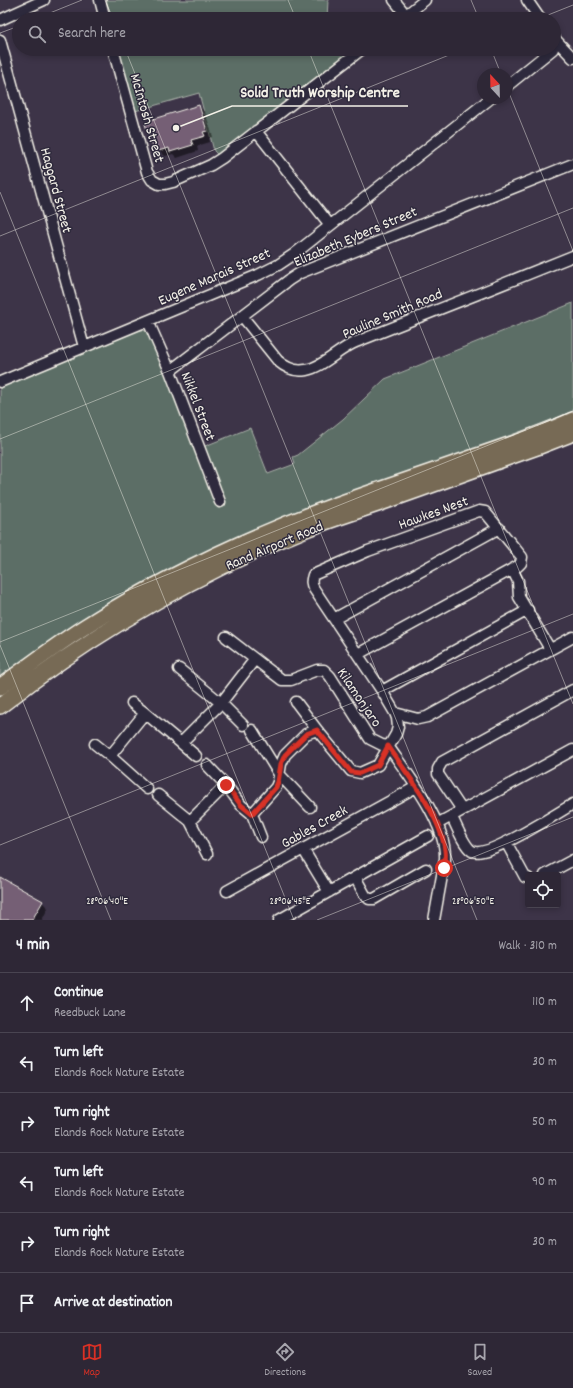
<!DOCTYPE html>
<meta charset="utf-8">
<style>
:root{--surface:#2e2736;--page:#3a3342;--text:#f1f3f6;--muted:#a7a5ad;--line:#494451;--accent:#d93025}
body{margin:0;font-family:Dekko,sans-serif;background:var(--page);color:var(--text)}
.controls{position:absolute;right:12px;bottom:12px;display:grid;overflow:hidden;border-radius:4px;box-shadow:0 2px 6px #0003}
.controls button{width:36px;height:36px;display:grid;place-items:center;padding:0;border:0;border-bottom:1px solid var(--line);background:var(--surface);color:var(--text);font:20px sans-serif}
.compass{position:absolute;left:477px;top:68px;width:36px;height:36px;border-radius:50%;background:var(--surface);box-shadow:0 2px 6px #0003;rotate:338deg}
.stop{position:absolute;width:12px;height:12px;margin:-9px;border:3px solid #d93025;border-radius:50%;background:#fff}
.stop.end{background:#d93025;border-color:#fff;box-shadow:0 1px 4px #0008}
.list{margin:0;padding:0;list-style:none}
h2{display:flex;justify-content:space-between;align-items:center;height:52px;margin:0;padding:0 16px;font-size:17px}
h2 small{font-size:13px;font-weight:400;color:var(--muted)}
.list li{display:grid;grid-template-columns:26px 1fr auto;gap:12px;align-items:center;box-sizing:border-box;height:60px;padding:0 16px;border-top:1px solid var(--line)}
.list b{display:block;font-size:15px;white-space:nowrap}
.list p{margin:0;font-size:13px;white-space:nowrap;color:var(--muted)}
.list em{font-size:13px;font-style:normal;color:var(--muted)}
.icon{flex:none;width:22px;height:22px;fill:none;stroke:currentColor;stroke-width:2;stroke-linecap:round;stroke-linejoin:round}
.map{position:relative;flex:none;width:573px;height:920px;overflow:hidden}
.search{position:absolute;background:var(--surface);box-shadow:0 2px 6px #0003;left:12px;right:12px;top:12px;height:44px;display:flex;align-items:center;gap:10px;box-sizing:border-box;padding:0 14px;border-radius:22px;color:var(--muted);font-size:15px}
.sheet{height:412px;background:var(--surface)}
nav{display:flex;justify-content:space-around;align-items:center;box-sizing:border-box;height:56px;border-top:1px solid var(--line);background:var(--surface);font-size:11px;color:var(--muted)}
nav a{display:grid;justify-items:center;gap:2px}
nav .on{color:var(--accent)}
.map>svg:first-child{display:block}
</style>
<div class="map">
<svg width="573" height="920" viewBox="0 0 573 920">
<rect width="100%" height="100%" fill="#3d3448"/>
<filter id="ink" filterUnits="userSpaceOnUse"><feTurbulence type="fractalNoise" baseFrequency=".025" numOctaves="2"/><feDisplacementMap in="SourceGraphic" scale="8" xChannelSelector="R" yChannelSelector="G"/><feConvolveMatrix kernelMatrix="1 2 1 2 8 2 1 2 1" color-interpolation-filters="sRGB"/></filter>
<g filter="url(#ink)">
<path fill="#5b6e66" stroke="#a8b0a7" d="M 105,0 L 328,0 L 327,19 L 110,19 Z
M 118,49 L 346,49 L 350,54 L 218,155 L 214,151 L 199,93 L 135,111 Z
M 573,303 L 573,415 L 308,508 L 239,536 L 186,562 L 0,679 L 0,387 L 139,330 L 143,330 L 148,332 L 153,342 L 195,450 L 250,428 L 268,474 L 295,464 L 293,457 L 298,455 L 343,419 L 385,379 Z"/>
<path fill="#0007" d="M 199,106 L 205,112 L 213,137 L 209,138 L 210,142 L 197,146 L 198,151 L 177,158 L 173,154 L 165,156 L 153,145 L 147,125 Z
M 0,878 L 42,902 L 48,908 L 42,920 L 0,920 Z"/>
<path fill="#745e75" stroke="#f4f1e8" d="M 199,105 L 207,131 L 203,132 L 205,136 L 191,140 L 193,145 L 170,152 L 169,148 L 158,151 L 156,144 L 152,145 L 145,124 L 151,123 L 150,120 Z
M 0,877 L 43,901 L 32,920 L 0,920 Z"/>
<g fill="none" stroke-linecap="round" stroke-linejoin="round">
<g stroke="#f4f1e8" stroke-width="13">
<path id="minor" d="M 100,0 L 105,19
M 394,0 L 406,15
M 527,0 L 540,19
M 401,19 L 425,0
M 0,20 L 44,0
M 554,38 L 573,58
M 0,40 L 84,347
M 113,49 L 147,172 L 152,180 L 159,184 L 165,184 L 173,182 L 211,165 L 222,158 L 362,49
M 507,86 L 553,49
M 256,131 L 330,225
M 242,316 L 278,361 C 286,368 295,372 306,370 C 323,367 339,349 356,342 C 428,314 501,285 573,256
M 148,321 L 170,371 L 220,502
M 170,371 L 289,280 L 300,273 L 573,164
M 0,382 L 258,275 L 278,265 L 293,255 L 491,98
M 512,569 L 518,581 L 519,597 L 550,649
M 334,619 L 499,528
M 226,637 L 282,680 L 291,680 L 317,670 L 324,670 L 330,676 L 370,739 L 382,745 L 388,746
M 179,669 L 221,703 L 243,725
M 382,691 L 528,610
M 296,702 L 317,730
M 132,703 L 145,713
M 395,713 L 418,719 L 427,717 L 573,637
M 252,730 L 279,774 L 310,807
M 181,743 L 196,756
M 95,744 L 110,756
M 388,746 C 408,775 447,823 445,859 L 434,920
M 207,765 L 226,785
M 147,789 L 110,756 L 145,713 L 181,743 L 221,703 L 255,659
M 158,795 L 190,821 L 226,785 L 241,805 L 252,814 L 276,787 L 278,782 L 281,764 L 285,755 L 306,734 L 317,730 L 351,771 L 360,773 L 378,765 L 396,734 L 398,727 L 397,718 L 395,713 L 382,691 L 314,589 C 311,584 311,581 313,575 L 368,551 L 479,511 L 485,512 L 490,518 L 522,557 L 521,563 L 518,566 L 358,654
M 462,810 L 438,774 L 438,769 L 442,762 L 573,690
M 252,814 L 261,837
M 452,817 C 456,825 464,846 472,851 C 487,859 556,814 573,804
M 190,821 L 207,854
M 437,824 L 573,750
M 506,842 L 525,877 L 528,878
M 303,849 L 329,892
M 545,875 L 573,860
M 355,877 L 365,895 L 369,899 L 374,899 L 426,869
M 227,891 L 416,787
M 279,920 L 428,836"/>
</g>
<g stroke="#f4f1e8" stroke-width="18">
<path id="primary" d="M 0,687 C 28,666 56,645 86,626 C 164,577 249,537 336,505 C 383,488 430,473 477,456 C 510,445 542,434 573,420
M 0,706 C 93,633 197,573 306,529 C 331,519 358,511 383,502 C 435,484 486,465 537,447 L 573,433"/>
</g>
<use href="#minor" stroke="#2f2a3d" stroke-width="10"/>
<use href="#primary" stroke="#776a54" stroke-width="15"/>
</g>
</g>
<g fill="none" stroke-linecap="round" stroke-linejoin="round" filter="url(#ink)">
<path stroke="#d93025" stroke-width="5" d="M 226,785 L 241,805 L 252,814 L 276,787 L 278,782 L 281,764 L 285,755 L 306,734 L 317,730 L 351,772 L 360,773 L 378,765 L 388,746 C 407,774 441,816 445,850 C 446,856 445,863 444,868"/>
</g>
<path fill="none" stroke="#f4f1e8" stroke-width="1" stroke-opacity="0.45" d="M 105,0 L 113,19M 288,0 L 296,19M 471,0 L 479,19M 35,19 L 82,0M 538,19 L 573,5M 0,33 L 19,26M 125,49 L 477,920M 308,49 L 573,704M 491,49 L 501,74M 507,88 L 573,251M 0,192 L 294,920M 0,236 L 464,49M 0,439 L 573,208M 0,642 L 573,411M 0,645 L 111,920M 0,845 L 573,614M 317,920 L 573,817"/>
<g text-anchor="middle" stroke-width="3" stroke-linejoin="round" paint-order="stroke">
<g font-size="15" fill="#f4f1e8" stroke="#2f2a3d">
<text transform="translate(148 118) rotate(74)" y="5">McIntosh Street</text>
<text transform="translate(57 190) rotate(75)" y="5">Haggard Street</text>
<text transform="translate(355 236) rotate(-23)" y="5">Elizabeth Eybers Street</text>
<text transform="translate(214 276) rotate(-24)" y="5">Eugene Marais Street</text>
<text transform="translate(392 313) rotate(-23)" y="5">Pauline Smith Road</text>
<text transform="translate(199 406) rotate(69)" y="5">Nikkel Street</text>
<text transform="translate(433 512) rotate(-20)" y="5">Hawkes Nest</text>
<text transform="translate(274 545) rotate(-23)" y="5">Rand Airport Road</text>
<text transform="translate(360 697) rotate(56)" y="5">Kilamonjaro</text>
<text transform="translate(314 826) rotate(-29)" y="5">Gables Creek</text>
</g>
</g>
<g font-size="10" text-anchor="middle" fill="#f4f1e8" stroke="#2f2a3d" stroke-width="3" stroke-linejoin="round" paint-order="stroke">
<text x="107" y="904">28°06'40"E</text>
<text x="290" y="904">28°06'45"E</text>
<text x="473" y="904">28°06'50"E</text>
</g>
<path fill="none" stroke="#f4f1e8" stroke-width="1.5" d="M176 128L232 106H408"/>
<circle fill="#f4f1e8" stroke="#2f2a3d" stroke-width="1.5" cx="176" cy="128" r="4"/>
<g font-size="16" text-anchor="middle" font-weight="bold" fill="#f4f1e8" stroke="#2f2a3d" stroke-width="3" stroke-linejoin="round" paint-order="stroke">
<text x="320" y="97">Solid Truth Worship Centre</text>
</g>
</svg>
<div class="controls">
<button><svg class="icon" aria-label="locate" viewBox="0 0 24 24"><circle cx="12" cy="12" r="6"/><path d="M12 2v4M12 18v4M2 12h4M18 12h4"/></svg></button>
</div>
<svg class="compass" viewBox="-18 -18 36 36"><path d="M0-13l5 13h-10z" fill="#e53935"/><path d="M0 13l5-13h-10z" fill="#a7a5ad"/></svg>
<div class="stop" style="left:444px;top:868px"></div>
<div class="stop end" style="left:226px;top:785px"></div>
<div class="search"><svg class="icon" aria-label="search" viewBox="0 0 24 24"><circle cx="10" cy="10" r="6"/><path d="M15 15l6 6"/></svg>Search here</div>
</div>
<section class="sheet">
<h2>4 min<small>Walk · 310 m</small></h2>
<ul class="list">
<li><svg class="icon" aria-label="ahead" viewBox="0 0 24 24"><path d="M12 20V5M6 11l6-6 6 6"/></svg><div><b>Continue</b><p>Reedbuck Lane</p></div><em>110 m</em></li>
<li><svg class="icon" aria-label="left" viewBox="0 0 24 24"><path d="M17 20v-9H6M10 6l-5 5 5 5"/></svg><div><b>Turn left</b><p>Elands Rock Nature Estate</p></div><em>30 m</em></li>
<li><svg class="icon" aria-label="right" viewBox="0 0 24 24"><path d="M7 20v-9h11M14 6l5 5-5 5"/></svg><div><b>Turn right</b><p>Elands Rock Nature Estate</p></div><em>50 m</em></li>
<li><svg class="icon" aria-label="left" viewBox="0 0 24 24"><path d="M17 20v-9H6M10 6l-5 5 5 5"/></svg><div><b>Turn left</b><p>Elands Rock Nature Estate</p></div><em>90 m</em></li>
<li><svg class="icon" aria-label="right" viewBox="0 0 24 24"><path d="M7 20v-9h11M14 6l5 5-5 5"/></svg><div><b>Turn right</b><p>Elands Rock Nature Estate</p></div><em>30 m</em></li>
<li><svg class="icon" aria-label="arrive" viewBox="0 0 24 24"><path d="M6 21V4h12l-3 4 3 4H6"/></svg><div><b>Arrive at destination</b></div></li>
</ul>
</section>
<nav>
<a class="on"><svg class="icon" aria-label="map" viewBox="0 0 24 24"><path d="M3 6l6-2 6 2 6-2v14l-6 2-6-2-6 2zM9 4v14M15 6v14"/></svg>Map</a>
<a><svg class="icon" aria-label="directions" viewBox="0 0 24 24"><path d="M12 3l9 9-9 9-9-9zM9 14v-3h6M13 9l2 2-2 2"/></svg>Directions</a>
<a><svg class="icon" aria-label="saved" viewBox="0 0 24 24"><path d="M7 4h10v16l-5-4-5 4z"/></svg>Saved</a>
</nav>
